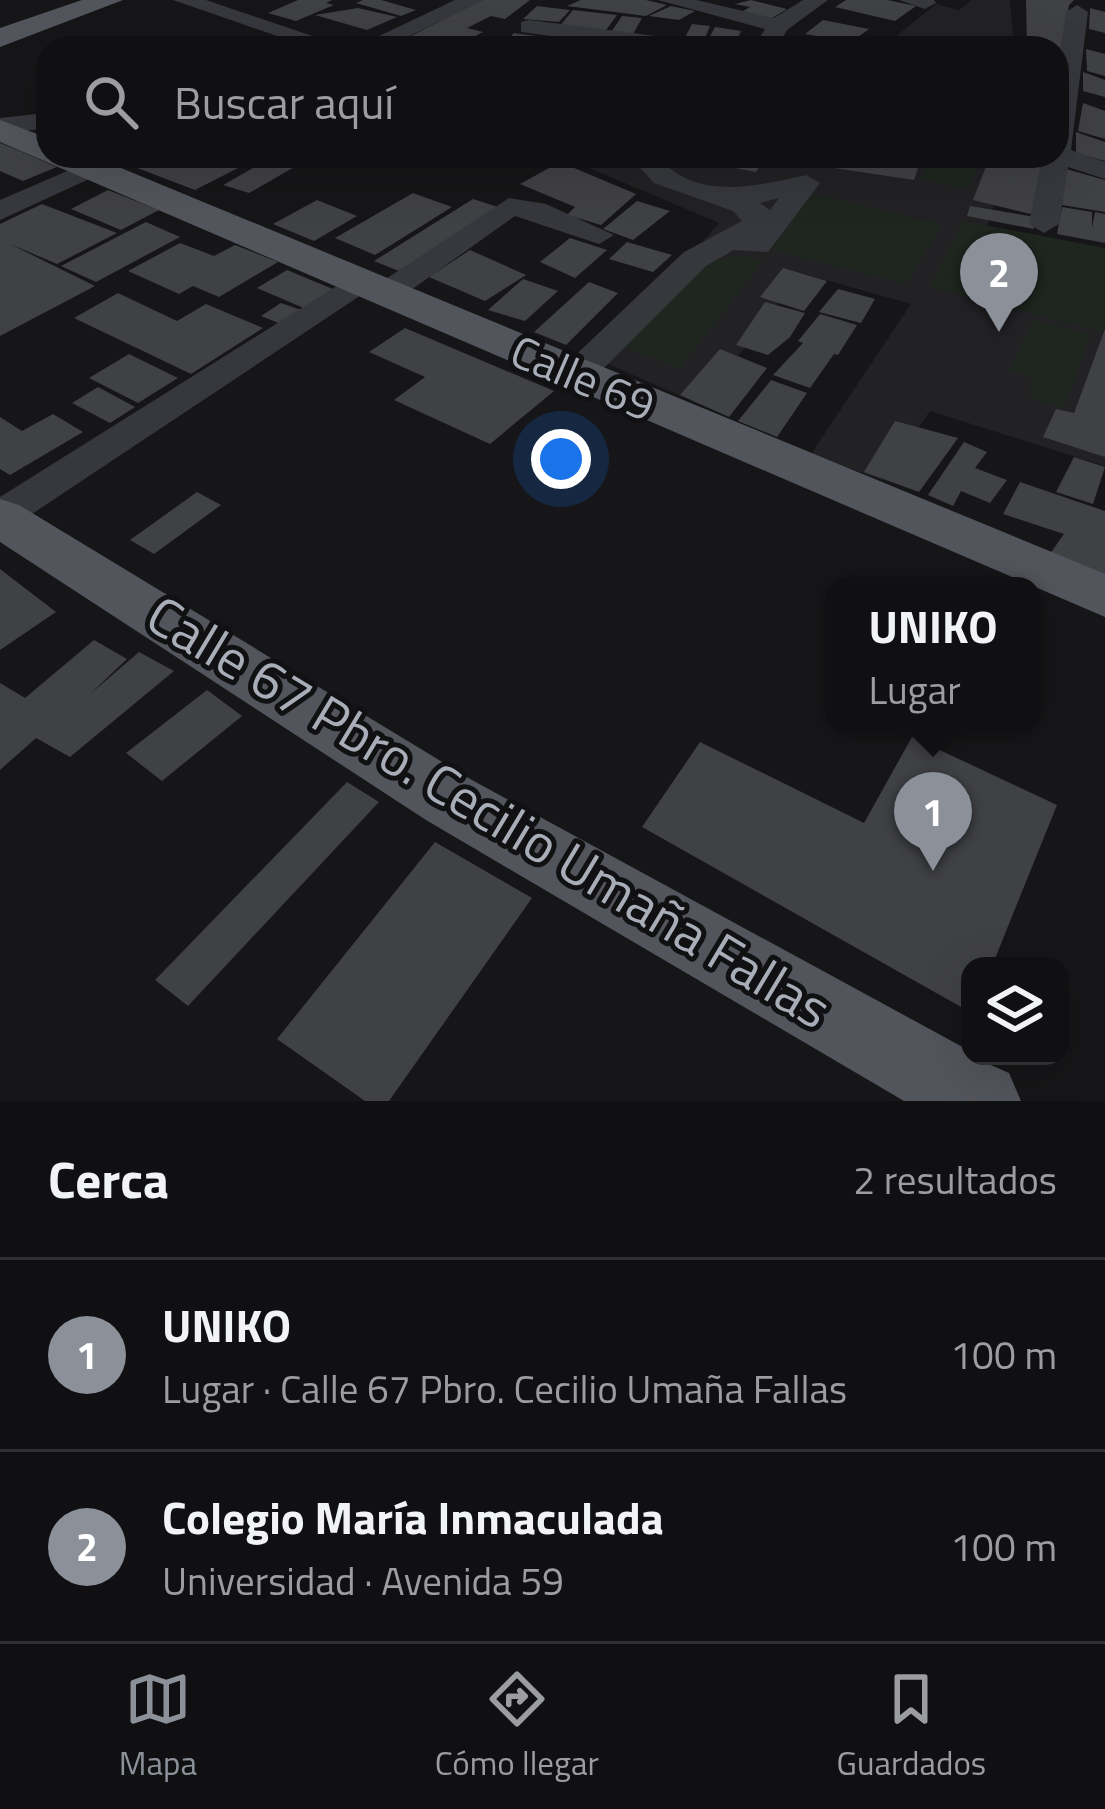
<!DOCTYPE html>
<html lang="es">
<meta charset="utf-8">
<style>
:root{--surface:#101012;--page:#19191b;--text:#f1f3f6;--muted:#9c9d9f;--line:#303032;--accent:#8c9099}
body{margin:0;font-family:"Titillium Web",sans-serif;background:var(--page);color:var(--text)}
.controls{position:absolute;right:36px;bottom:36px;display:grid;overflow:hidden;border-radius:24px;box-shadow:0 12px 48px #0002}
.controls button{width:108px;height:108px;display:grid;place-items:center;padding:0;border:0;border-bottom:3px solid var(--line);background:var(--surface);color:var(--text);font:60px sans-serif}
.you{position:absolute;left:561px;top:459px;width:42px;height:42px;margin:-30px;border:9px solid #fff;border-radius:50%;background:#1a73e8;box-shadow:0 0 0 18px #1a73e833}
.badge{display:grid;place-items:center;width:78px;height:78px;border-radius:50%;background:var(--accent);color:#fff;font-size:39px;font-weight:700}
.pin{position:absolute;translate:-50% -99px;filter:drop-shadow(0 3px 6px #0008)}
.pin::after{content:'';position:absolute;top:63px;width:42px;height:36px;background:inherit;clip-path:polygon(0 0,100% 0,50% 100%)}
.popup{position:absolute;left:825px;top:577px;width:216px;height:156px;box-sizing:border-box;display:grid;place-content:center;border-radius:24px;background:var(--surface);filter:drop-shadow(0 3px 9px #0005);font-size:39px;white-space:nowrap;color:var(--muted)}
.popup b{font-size:45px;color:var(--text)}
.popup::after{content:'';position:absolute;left:50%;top:100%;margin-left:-24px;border:24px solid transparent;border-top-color:var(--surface)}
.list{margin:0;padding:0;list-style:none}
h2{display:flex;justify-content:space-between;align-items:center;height:156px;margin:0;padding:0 48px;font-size:51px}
h2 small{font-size:39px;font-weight:400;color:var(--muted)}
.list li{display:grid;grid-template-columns:78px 1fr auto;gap:36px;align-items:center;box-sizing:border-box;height:192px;padding:0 48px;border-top:3px solid var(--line)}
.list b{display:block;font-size:45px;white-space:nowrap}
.list p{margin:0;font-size:39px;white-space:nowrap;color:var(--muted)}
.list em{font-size:39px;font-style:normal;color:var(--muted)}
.icon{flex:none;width:66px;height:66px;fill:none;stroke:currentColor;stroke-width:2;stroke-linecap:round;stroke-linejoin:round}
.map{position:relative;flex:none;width:1105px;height:1101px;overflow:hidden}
.search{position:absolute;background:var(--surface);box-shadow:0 12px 48px #0002;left:36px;right:36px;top:36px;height:132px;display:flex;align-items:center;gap:30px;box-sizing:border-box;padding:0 42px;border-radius:36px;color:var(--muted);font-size:45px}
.sheet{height:540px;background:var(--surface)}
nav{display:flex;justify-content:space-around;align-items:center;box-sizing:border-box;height:168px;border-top:3px solid var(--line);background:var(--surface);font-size:33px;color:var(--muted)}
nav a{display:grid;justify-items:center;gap:6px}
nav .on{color:var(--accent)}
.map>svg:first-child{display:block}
</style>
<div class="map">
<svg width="1105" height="1101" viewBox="0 0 1105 1101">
<rect width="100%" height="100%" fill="#161618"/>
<path fill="#222225" d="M 972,0 L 1010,0 L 1014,48 L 884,46 L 936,4 L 959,10 Z
M 561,156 L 1010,156 L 987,226 L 1105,249 L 1105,466 L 930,411 L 882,480 L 811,454 L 911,304 L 801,273 L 701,405 L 599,360 L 719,223 Z"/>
<path fill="#1e261f" d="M 930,156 L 980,156 L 969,189 L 922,180 Z
M 811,193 L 942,224 L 907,284 L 771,250 Z
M 963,221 L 1105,248 L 1105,332 L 929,287 Z
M 748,256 L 763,261 L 680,368 L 619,346 L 701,260 Z
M 1033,319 L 1091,334 L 1064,408 L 1030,398 L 1031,377 L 1010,371 Z"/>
<path fill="#404145" d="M 298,0 L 332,0 L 326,3 L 334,5 L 296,21 L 268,13 Z
M 363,0 L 381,0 L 416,10 L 401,16 L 356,3 Z
M 482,0 L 530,0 L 505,19 L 491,16 L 467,28 L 483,32 L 468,40 L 493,48 L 411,36 Z
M 581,0 L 646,0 L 667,5 L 646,16 L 567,6 Z
M 751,0 L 787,9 L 769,20 L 740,13 L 750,7 L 735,4 Z
M 846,0 L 887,0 L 916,6 L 895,21 L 835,7 Z
M 1026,0 L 1074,0 L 1069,5 L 1057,88 L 1057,48 L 1027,48 Z
M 537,6 L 570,10 L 559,22 L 523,19 Z
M 671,6 L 695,11 L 679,20 L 649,16 Z
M 358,8 L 397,17 L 367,30 L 315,15 Z
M 1090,8 L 1105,12 L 1105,33 L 1089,29 Z
M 573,10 L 617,15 L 604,33 L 558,28 Z
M 622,16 L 642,18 L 632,36 L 609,35 Z
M 823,20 L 869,29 L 851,42 L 805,34 Z
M 692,24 L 710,26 L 702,45 L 682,43 Z
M 715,27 L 741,31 L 734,47 L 706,44 Z
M 514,33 L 543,37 L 533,48 L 499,48 Z
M 1086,49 L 1105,54 L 1105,76 L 1087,71 Z
M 1083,72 L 1105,80 L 1105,97 L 1083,91 Z
M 1083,103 L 1105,111 L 1105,139 L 1078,131 Z
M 1076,132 L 1105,142 L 1105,161 L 1076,153 Z
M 0,143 L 20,151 L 57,167 L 23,181 L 0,171 Z
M 141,156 L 215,156 L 242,166 L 195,190 L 132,166 Z
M 274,156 L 310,158 L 249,193 L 223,185 Z
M 672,156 L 796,156 L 794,162 L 764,159 L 756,172 Z
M 840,156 L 922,156 L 914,180 L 834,168 Z
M 990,156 L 1045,156 L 1035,215 L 973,200 Z
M 560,162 L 636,194 L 601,225 L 567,215 L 575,207 L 520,184 Z
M 1066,169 L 1105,180 L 1105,212 L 1062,205 Z
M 108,190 L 159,210 L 121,230 L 71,209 Z
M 413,193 L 452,207 L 375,255 L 335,238 Z
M 473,199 L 498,207 L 399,271 L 374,261 Z
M 317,200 L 357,216 L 314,241 L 273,224 Z
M 637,201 L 670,211 L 633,240 L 603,229 Z
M 42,204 L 117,233 L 57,264 L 10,244 L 95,286 L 0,336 L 0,224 Z
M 970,206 L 1035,217 L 1034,229 L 967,216 Z
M 1062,207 L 1092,212 L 1092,228 L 1095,212 L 1105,214 L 1105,243 L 1057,234 Z
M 146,222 L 180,237 L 96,282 L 61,266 Z
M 570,238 L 607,250 L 575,278 L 540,262 Z
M 627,242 L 672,255 L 653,272 L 609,259 Z
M 180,243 L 214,256 L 235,245 L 278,262 L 219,297 L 193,286 L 179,294 L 128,271 Z
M 470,250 L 526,275 L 485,301 L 429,277 Z
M 783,268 L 827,281 L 804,311 L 760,297 Z
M 287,270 L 335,290 L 306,309 L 257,288 Z
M 523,279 L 558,291 L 525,321 L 488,310 Z
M 589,282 L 618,293 L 566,345 L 534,332 Z
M 838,289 L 875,299 L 861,323 L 819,312 Z
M 118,293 L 177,321 L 206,304 L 263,328 L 191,374 L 74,318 Z
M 765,302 L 805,313 L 790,337 L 768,355 L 736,345 Z
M 281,303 L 301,310 L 281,324 L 261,316 Z
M 820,314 L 857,325 L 838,355 L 834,354 L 810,388 L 773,375 L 803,343 L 798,341 Z
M 405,328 L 554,391 L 490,444 L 394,400 L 425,377 L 369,352 Z
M 1105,329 L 1105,457 L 1043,437 L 1056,409 L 1074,413 Z
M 720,349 L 767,368 L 729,417 L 680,395 Z
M 129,354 L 178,378 L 138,403 L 89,378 Z
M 771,380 L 807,393 L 777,437 L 738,421 Z
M 98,387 L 135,407 L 110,423 L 72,403 Z
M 53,414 L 83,432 L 10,475 L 0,469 L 0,417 L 22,431 Z
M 895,421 L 958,438 L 919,492 L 864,472 Z
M 964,442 L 987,452 L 975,468 L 1007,480 L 990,503 L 961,491 L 953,506 L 928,495 Z
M 1074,457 L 1105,467 L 1093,504 L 1056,492 Z
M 1020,482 L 1105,511 L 1105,575 L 1049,555 L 1064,534 L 1003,514 Z
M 197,492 L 221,505 L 154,554 L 130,540 Z
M 0,569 L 56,612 L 0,650 Z
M 94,640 L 127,659 L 89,695 L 139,652 L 174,671 L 70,757 L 36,738 L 0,770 L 0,683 L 25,698 Z
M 207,690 L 242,716 L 162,781 L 126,753 Z
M 912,737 L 1057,805 L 992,966 L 970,966 L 970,1012 L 642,827 L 700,742 L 864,823 Z
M 347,782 L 379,802 L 188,1006 L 155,980 Z
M 435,842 L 532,898 L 389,1101 L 365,1101 L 277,1039 Z"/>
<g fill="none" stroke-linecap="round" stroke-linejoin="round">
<path fill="#37383d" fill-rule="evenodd" d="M 173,0 L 206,0 L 348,48 L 312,48 Z
M 455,0 L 484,0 L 385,48 L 354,48 Z
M 658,0 L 696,0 L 774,18 L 803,0 L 828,0 L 787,30 L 777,48 L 753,48 L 765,29 Z
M 899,0 L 934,0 L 936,3 L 925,9 Z
M 1077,5 L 1088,12 L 1071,150 L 1105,162 L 1105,179 L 1068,167 L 1059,224 L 1044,233 L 1029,224 L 1042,156 L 1057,156 L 1057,69 L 1066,12 Z
M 529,20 L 696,41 L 708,48 L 641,48 L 521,32 L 521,22 Z
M 45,113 L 48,128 L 0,134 L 0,118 Z
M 102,156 L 139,156 L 0,220 L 0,200 Z
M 629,156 L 657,156 C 696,202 756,186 806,175 L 820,183 L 768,252 L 734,250 L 706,266 L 589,383 L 563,383 L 558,375 L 563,367 L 684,252 L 742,221 L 733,211 L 654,183 ZM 779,198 L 770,210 L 760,203 Z
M 509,198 L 546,204 L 614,235 L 599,244 L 515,216 L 397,300 L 375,300 L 370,293 L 375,286 Z
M 359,272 L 375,282 L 370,289 L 14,526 L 0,530 L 0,497 Z"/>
<path fill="#53555c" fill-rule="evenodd" d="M 82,0 L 123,0 L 0,47 L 0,28 Z
M 0,120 L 48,138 L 48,156 L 92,156 L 1105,574 L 1105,617 L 0,142 Z
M 0,499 L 19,505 L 472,780 L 970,1051 L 970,1056 L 1009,1073 L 1021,1101 L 904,1101 L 426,820 L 0,542 Z"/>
</g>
<g text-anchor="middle" stroke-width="10" stroke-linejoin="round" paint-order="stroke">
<g font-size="45" fill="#a8adb8" stroke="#111113">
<text transform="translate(583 378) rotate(23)" y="16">Calle 69</text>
</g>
<g font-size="54" fill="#a8adb8" stroke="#111113">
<text transform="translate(489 812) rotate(31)" y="19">Calle 67 Pbro. Cecilio Umaña Fallas</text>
</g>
</g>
</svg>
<div class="controls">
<button><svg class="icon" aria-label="layers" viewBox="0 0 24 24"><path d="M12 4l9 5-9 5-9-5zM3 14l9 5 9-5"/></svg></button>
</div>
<div class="you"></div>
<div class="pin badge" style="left:933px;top:871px">1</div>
<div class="popup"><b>UNIKO</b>Lugar</div>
<div class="pin badge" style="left:999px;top:332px">2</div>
<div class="search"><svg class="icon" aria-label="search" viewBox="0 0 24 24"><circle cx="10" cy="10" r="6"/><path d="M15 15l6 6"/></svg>Buscar aquí</div>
</div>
<section class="sheet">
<h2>Cerca<small>2 resultados</small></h2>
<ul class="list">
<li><span class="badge">1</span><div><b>UNIKO</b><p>Lugar · Calle 67 Pbro. Cecilio Umaña Fallas</p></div><em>100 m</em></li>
<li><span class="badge">2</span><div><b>Colegio María Inmaculada</b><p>Universidad · Avenida 59</p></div><em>100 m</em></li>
</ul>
</section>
<nav>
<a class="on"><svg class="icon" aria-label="map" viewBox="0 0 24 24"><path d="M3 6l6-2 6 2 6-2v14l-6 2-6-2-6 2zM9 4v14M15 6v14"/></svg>Mapa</a>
<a><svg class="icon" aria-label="directions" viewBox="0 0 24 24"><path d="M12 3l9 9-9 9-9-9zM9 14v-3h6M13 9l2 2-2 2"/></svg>Cómo llegar</a>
<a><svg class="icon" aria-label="saved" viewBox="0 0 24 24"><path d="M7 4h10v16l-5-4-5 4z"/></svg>Guardados</a>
</nav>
